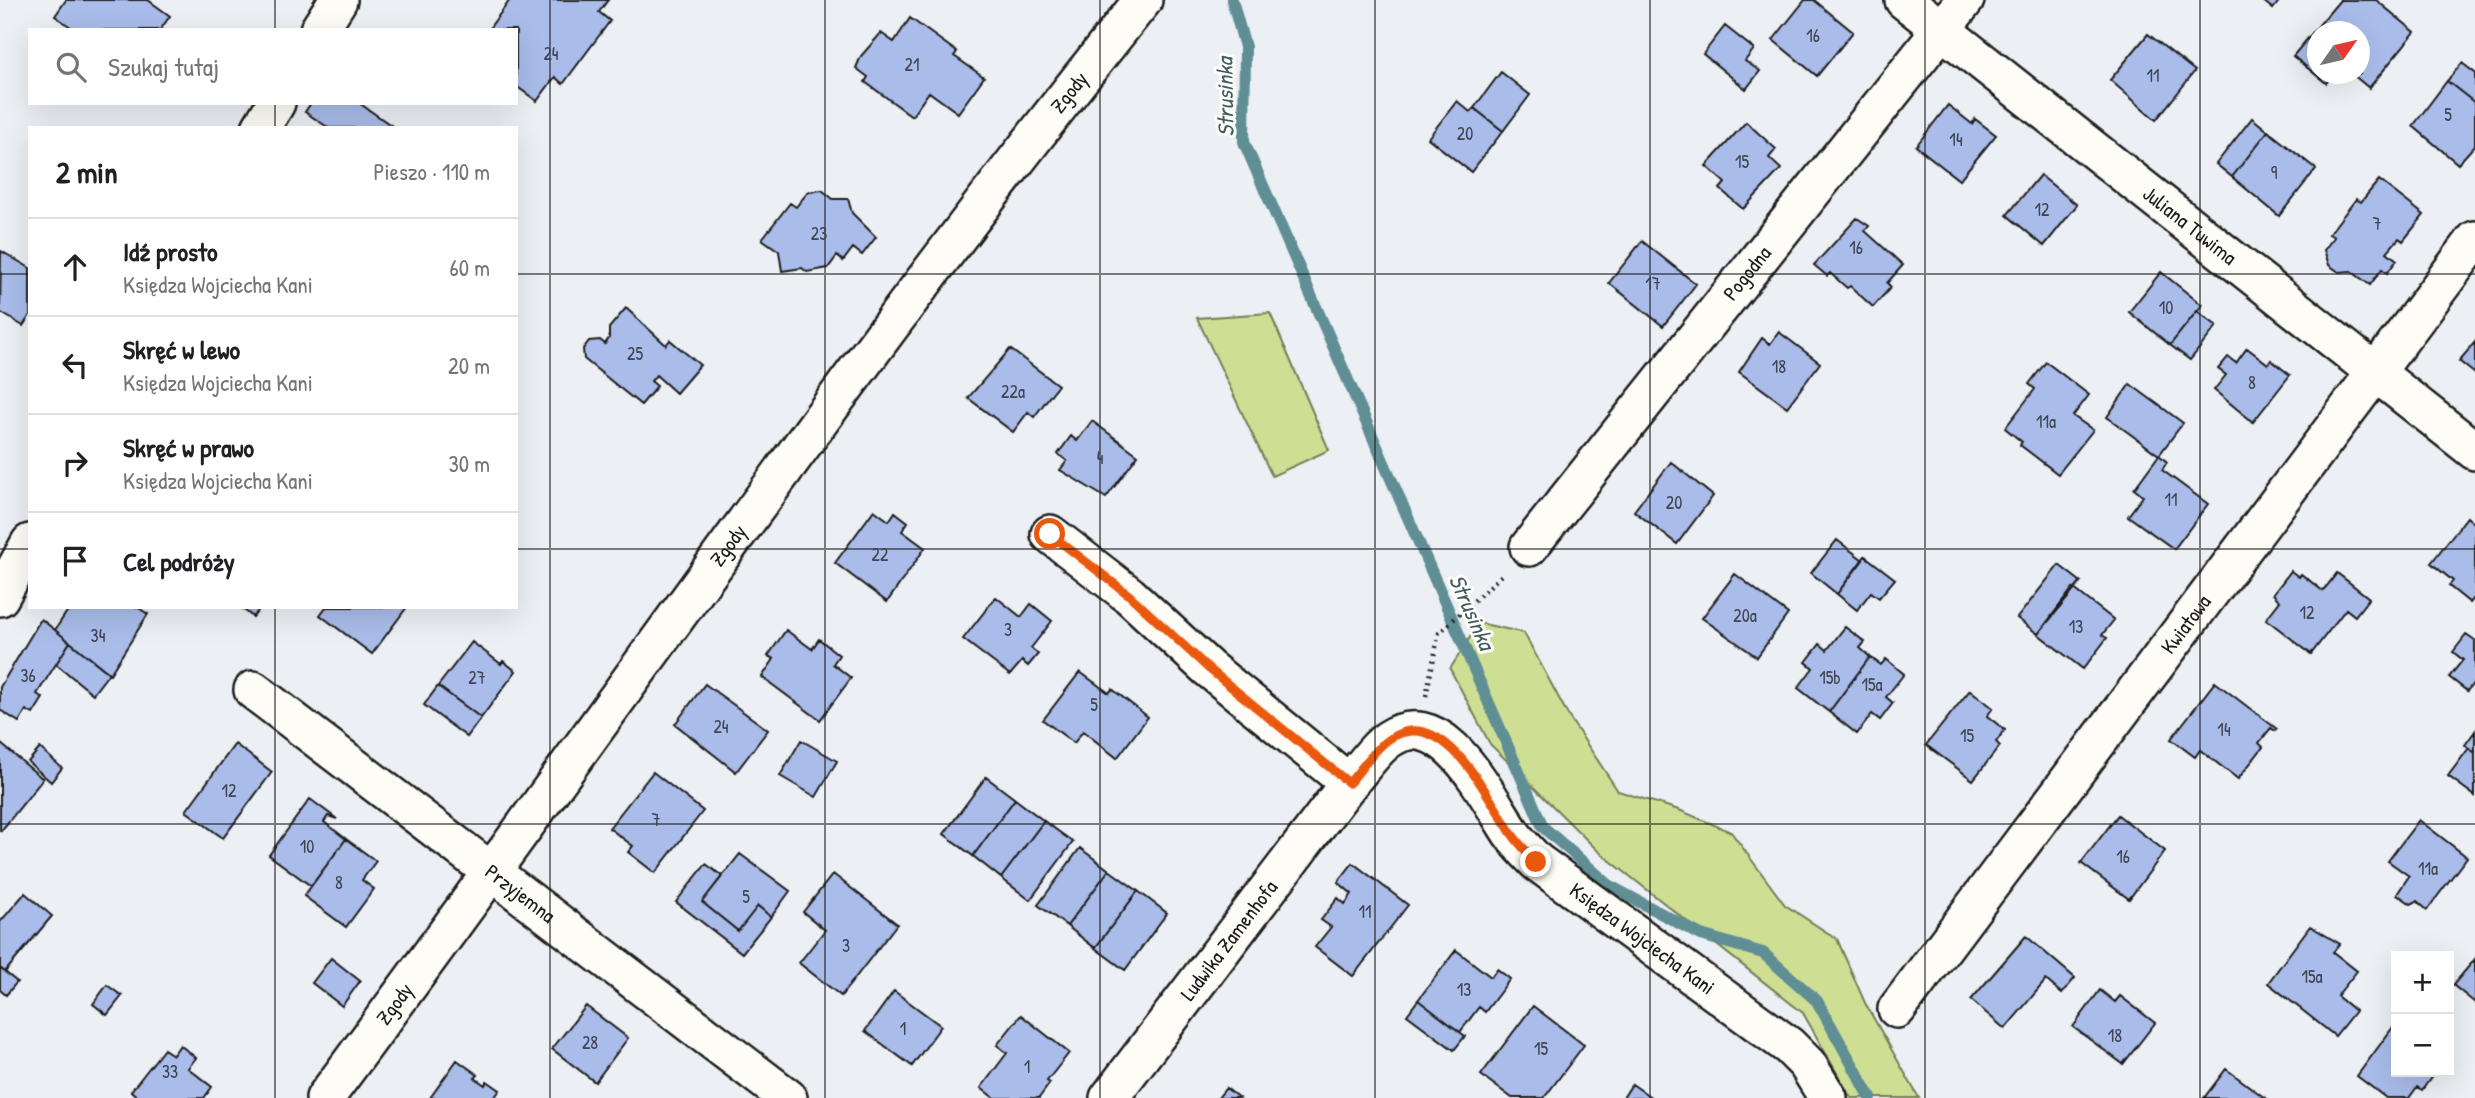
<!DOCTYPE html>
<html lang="pl">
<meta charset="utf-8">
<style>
:root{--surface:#fff;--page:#f6f6f6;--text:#202124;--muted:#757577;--line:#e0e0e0}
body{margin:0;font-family:"Patrick Hand",sans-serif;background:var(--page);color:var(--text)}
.controls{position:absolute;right:21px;bottom:21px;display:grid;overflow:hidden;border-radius:0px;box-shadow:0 7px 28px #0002}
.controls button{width:63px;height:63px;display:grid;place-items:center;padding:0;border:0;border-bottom:2px solid var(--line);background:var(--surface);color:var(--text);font:35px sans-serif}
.compass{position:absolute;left:2307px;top:21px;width:63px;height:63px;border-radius:50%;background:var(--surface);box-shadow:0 7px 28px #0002;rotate:56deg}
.stop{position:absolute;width:21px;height:21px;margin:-16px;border:5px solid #ea580c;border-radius:50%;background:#fff}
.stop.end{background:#ea580c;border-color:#fff;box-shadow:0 2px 7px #0008}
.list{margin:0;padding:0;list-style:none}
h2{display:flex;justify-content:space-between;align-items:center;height:91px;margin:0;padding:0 28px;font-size:30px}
h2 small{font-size:23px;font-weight:400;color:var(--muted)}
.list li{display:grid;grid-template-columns:46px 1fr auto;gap:21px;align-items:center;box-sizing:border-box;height:98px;padding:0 28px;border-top:2px solid var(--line)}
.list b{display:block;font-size:26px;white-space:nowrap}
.list p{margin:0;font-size:23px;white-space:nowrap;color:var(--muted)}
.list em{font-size:23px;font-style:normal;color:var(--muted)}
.icon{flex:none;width:38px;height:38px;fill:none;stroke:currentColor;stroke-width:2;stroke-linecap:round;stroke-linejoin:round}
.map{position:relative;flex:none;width:2475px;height:1098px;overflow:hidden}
.search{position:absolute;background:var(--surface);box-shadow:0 7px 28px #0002;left:28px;top:28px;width:490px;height:77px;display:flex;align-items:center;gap:18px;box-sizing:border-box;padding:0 24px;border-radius:0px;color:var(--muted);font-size:26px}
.panel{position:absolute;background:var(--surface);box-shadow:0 7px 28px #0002;left:28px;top:126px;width:490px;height:483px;border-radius:0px}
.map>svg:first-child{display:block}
</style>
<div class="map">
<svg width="2475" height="1098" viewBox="0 0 2475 1098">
<rect width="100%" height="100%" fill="#eceff4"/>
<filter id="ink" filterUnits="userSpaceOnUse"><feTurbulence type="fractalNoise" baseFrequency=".0143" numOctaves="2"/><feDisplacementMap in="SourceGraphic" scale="14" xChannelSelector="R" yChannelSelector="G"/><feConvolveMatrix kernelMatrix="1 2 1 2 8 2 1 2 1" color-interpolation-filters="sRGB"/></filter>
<g filter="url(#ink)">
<path fill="#cedf94" stroke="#757e58" stroke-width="2" d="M 1270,313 L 1329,450 L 1272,476 L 1197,318 Z
M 1479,623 L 1524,633 L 1569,717 L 1618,791 L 1679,810 L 1731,832 L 1785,905 L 1837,939 L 1865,1003 L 1919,1098 L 1851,1098 L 1803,1013 L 1598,851 L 1490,744 L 1450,669 Z"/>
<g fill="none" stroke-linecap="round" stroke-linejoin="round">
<path stroke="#5e8e95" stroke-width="12" d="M 1232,0 L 1245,47 L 1244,142 L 1543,827 L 1610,886 L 1701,935 L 1763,953 L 1817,1001 L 1871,1098"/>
</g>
<path fill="#a9bcea" stroke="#1c1c1c" stroke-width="2" d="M 66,0 L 148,0 L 170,16 L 160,30 L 75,30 L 55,16 Z
M 510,0 L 608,0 L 599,12 L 610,21 L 563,84 L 555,77 L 537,101 L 516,86 L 516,30 L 488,30 Z
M 1805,0 L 1814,0 L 1853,32 L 1817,76 L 1773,40 Z
M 2262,0 L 2280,0 L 2273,9 Z
M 2340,0 L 2376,0 L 2415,32 L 2369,88 L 2352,74 L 2360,74 L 2360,32 L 2318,32 L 2318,45 L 2308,38 Z
M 910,18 L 957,52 L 954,56 L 984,77 L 958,113 L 929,92 L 912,116 L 865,82 L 868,77 L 856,68 L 861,56 L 881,33 L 894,42 Z
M 1725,26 L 1754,49 L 1745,61 L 1760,71 L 1746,89 L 1703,54 Z
M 2148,34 L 2195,71 L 2156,120 L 2110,80 Z
M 2308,38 L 2318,45 L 2318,74 L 2334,74 L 2326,83 L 2293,56 Z
M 2462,63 L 2475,73 L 2475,103 L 2447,81 Z
M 1501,72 L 1530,95 L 1503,131 L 1474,108 Z
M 2447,81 L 2475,103 L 2475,145 L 2458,164 L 2413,126 Z
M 1457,101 L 1470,112 L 1474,108 L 1503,131 L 1471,172 L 1428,138 Z
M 311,103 L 359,103 L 395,128 L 329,128 L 305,112 Z
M 1948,105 L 1972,124 L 1975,119 L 1996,135 L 1959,180 L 1916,146 Z
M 2252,118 L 2268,131 L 2232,177 L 2216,164 Z
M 1746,122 L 1776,149 L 1769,158 L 1781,169 L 1743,209 L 1720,189 L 1725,183 L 1706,166 Z
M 2268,131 L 2316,169 L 2279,216 L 2232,177 Z
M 2040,175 L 2077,205 L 2044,246 L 2007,215 Z
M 2379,180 L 2424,215 L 2403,241 L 2399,238 L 2387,252 L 2397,260 L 2387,273 L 2382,269 L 2370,285 L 2351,271 L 2339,272 L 2329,265 L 2324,250 L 2334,237 L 2329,234 L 2356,199 L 2361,202 Z
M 822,190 L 833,199 L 848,199 L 852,213 L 876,237 L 862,255 L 853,248 L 843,261 L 837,256 L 828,268 L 807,272 L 802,268 L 782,271 L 779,251 L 762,239 L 790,203 L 796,207 L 808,192 Z
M 1857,218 L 1869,226 L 1865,231 L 1903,265 L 1887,283 L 1891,287 L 1873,307 L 1850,286 L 1847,288 L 1830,273 L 1827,276 L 1814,265 Z
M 1642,241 L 1696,284 L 1663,326 L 1609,283 Z
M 1,251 L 30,268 L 30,315 L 23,326 L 0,312 Z
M 2161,272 L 2202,305 L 2170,345 L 2129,312 Z
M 626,308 L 666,345 L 670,340 L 700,365 L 676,393 L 656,375 L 651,381 L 657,386 L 641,405 L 584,359 L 583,349 L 589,341 L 600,340 L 605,344 L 609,338 L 609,328 Z
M 2197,311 L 2217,326 L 2190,360 L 2170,345 Z
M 1779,332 L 1820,363 L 1787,407 L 1739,372 L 1762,338 L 1770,344 Z
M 2475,342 L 2475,374 L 2459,361 Z
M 2247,348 L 2268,364 L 2271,360 L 2290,375 L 2253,422 L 2214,390 L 2226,375 L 2218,369 L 2228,357 L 2236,363 Z
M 1010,349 L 1058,385 L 1034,417 L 1028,412 L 1013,432 L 968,398 Z
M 2046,362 L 2089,395 L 2073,416 L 2093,430 L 2058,474 L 2020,445 L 2022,442 L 2005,428 L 2035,389 L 2029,384 Z
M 2130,384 L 2183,423 L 2159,455 L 2107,417 Z
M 1092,421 L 1138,455 L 1106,498 L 1060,470 L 1067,461 L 1058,454 L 1071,436 L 1077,441 Z
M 2159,455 L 2167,462 L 2162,470 L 2208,504 L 2174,549 L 2128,516 L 2143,496 L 2134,489 Z
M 1671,462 L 1713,496 L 1677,544 L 1634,511 Z
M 874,510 L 889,521 L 895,512 L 908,522 L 902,531 L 925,548 L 887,602 L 835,563 Z
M 2467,517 L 2475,524 L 2475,597 L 2470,603 L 2449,586 L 2453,581 L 2431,563 Z
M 1837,540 L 1863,560 L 1837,594 L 1811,573 Z
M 1865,556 L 1895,579 L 1879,598 L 1871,592 L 1857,610 L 1837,594 Z
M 2059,565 L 2081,582 L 2038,634 L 2017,618 Z
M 2291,571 L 2299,577 L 2301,574 L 2323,591 L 2337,573 L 2369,598 L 2355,616 L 2346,609 L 2311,654 L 2266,619 L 2280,601 L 2273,594 Z
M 1735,574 L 1788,614 L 1757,657 L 1702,618 Z
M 2073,588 L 2114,620 L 2102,635 L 2107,638 L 2083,669 L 2038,634 Z
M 996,597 L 1021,617 L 1031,604 L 1052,621 L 1031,648 L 1038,654 L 1028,666 L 1022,661 L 1010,675 L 963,639 Z
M 70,607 L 137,607 L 148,614 L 110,674 L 55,630 Z
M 240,607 L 261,607 L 253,617 Z
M 326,607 L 407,607 L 372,654 L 320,615 Z
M 41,619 L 70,642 L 37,694 L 43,698 L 33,714 L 26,710 L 19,722 L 0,710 L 0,687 Z
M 1845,627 L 1865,642 L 1860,648 L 1870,657 L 1829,712 L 1798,688 L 1813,668 L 1806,662 L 1820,644 L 1827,650 Z
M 786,630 L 812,649 L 819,639 L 839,655 L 833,664 L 851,678 L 820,720 L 762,677 L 774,659 L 768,656 Z
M 2466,635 L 2475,641 L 2475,681 L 2467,691 L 2449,677 L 2463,660 L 2453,652 Z
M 70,642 L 109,673 L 93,694 L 56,664 Z
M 472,642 L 501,664 L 503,661 L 516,671 L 481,718 L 438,686 Z
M 1870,657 L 1881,665 L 1886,659 L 1904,674 L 1886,697 L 1893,703 L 1880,720 L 1872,714 L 1857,734 L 1829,712 Z
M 1080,672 L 1109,693 L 1112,689 L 1148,717 L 1117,758 L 1083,731 L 1074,743 L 1043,720 Z
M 2215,682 L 2277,729 L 2275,731 L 2271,728 L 2259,743 L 2263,747 L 2238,779 L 2200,750 L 2195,757 L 2171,739 Z
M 705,684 L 768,730 L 736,772 L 675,724 Z
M 438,686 L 481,718 L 467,737 L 424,705 Z
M 1970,690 L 1993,708 L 1987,716 L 2005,730 L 1996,742 L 2000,746 L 1973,780 L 1926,745 Z
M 2475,731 L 2475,753 L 2465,745 Z
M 801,740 L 837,761 L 816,797 L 780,776 Z
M 0,743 L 43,779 L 1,831 L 0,830 Z
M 235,744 L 272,772 L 223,838 L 186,811 Z
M 40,748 L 62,768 L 51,782 L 28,762 Z
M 2469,748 L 2475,753 L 2475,796 L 2448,776 Z
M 653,772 L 703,811 L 655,873 L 628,852 L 633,846 L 609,828 Z
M 986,777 L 1015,799 L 973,856 L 944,834 Z
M 310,799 L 337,819 L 328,816 L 324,822 L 346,839 L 311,886 L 269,855 Z
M 1015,799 L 1044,821 L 1001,878 L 973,856 Z
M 2118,815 L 2165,851 L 2129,899 L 2081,863 Z
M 2419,820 L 2467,857 L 2427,910 L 2417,901 L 2411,904 L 2397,894 L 2409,876 L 2388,861 Z
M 1044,821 L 1073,842 L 1030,900 L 1001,878 Z
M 346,839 L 376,861 L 362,880 L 374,889 L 346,927 L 304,896 Z
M 1080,848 L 1109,870 L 1067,926 L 1038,905 Z
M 740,854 L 790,891 L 771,917 L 758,906 L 738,931 L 702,902 Z
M 1353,863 L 1408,905 L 1353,976 L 1315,947 L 1331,927 L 1321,920 L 1338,898 L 1345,904 L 1352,894 L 1338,882 Z
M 706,864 L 722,876 L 702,902 L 738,931 L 758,906 L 771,917 L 742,953 L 676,902 Z
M 1109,870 L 1138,891 L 1095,948 L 1067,926 Z
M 833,874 L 897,924 L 841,996 L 799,963 L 825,930 L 803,912 Z
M 1138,891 L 1167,913 L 1125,970 L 1095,948 Z
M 25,893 L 52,916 L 5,972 L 0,968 L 0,922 Z
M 2310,926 L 2340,944 L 2333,952 L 2357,971 L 2337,996 L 2355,1011 L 2335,1036 L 2268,983 Z
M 2026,936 L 2075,978 L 2062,994 L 2046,980 L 2005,1029 L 1971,1000 Z
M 1456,950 L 1491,977 L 1497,969 L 1510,979 L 1485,1012 L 1479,1007 L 1460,1032 L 1418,1000 Z
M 331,958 L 360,981 L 342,1006 L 312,983 Z
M 2475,959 L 2475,1003 L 2453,985 Z
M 0,968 L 17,982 L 6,995 L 0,990 Z
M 107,985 L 122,996 L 107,1015 L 93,1004 Z
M 2100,990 L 2115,1002 L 2120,996 L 2155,1023 L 2123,1064 L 2073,1027 Z
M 894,991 L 941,1026 L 912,1066 L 865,1031 Z
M 1418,1000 L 1465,1036 L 1454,1050 L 1407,1015 Z
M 586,1006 L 628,1038 L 595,1082 L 552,1049 Z
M 1533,1006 L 1584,1045 L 1544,1098 L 1512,1098 L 1481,1075 Z
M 1021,1015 L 1069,1053 L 1047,1081 L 1050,1083 L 1039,1098 L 994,1098 L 981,1088 L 1007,1053 L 997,1045 Z
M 2393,1027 L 2396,1030 L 2396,1072 L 2429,1072 L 2433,1075 L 2422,1090 L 2417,1087 L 2409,1098 L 2386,1098 L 2357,1076 Z
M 180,1045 L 196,1058 L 188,1068 L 212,1087 L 204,1098 L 139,1098 L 131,1091 L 164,1049 L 173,1055 Z
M 457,1060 L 478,1075 L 475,1078 L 485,1085 L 487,1081 L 500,1090 L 494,1098 L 430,1098 Z
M 2226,1069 L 2265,1098 L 2204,1098 Z
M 1632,1084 L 1652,1098 L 1623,1098 Z
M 1226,1088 L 1239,1098 L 1218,1098 Z"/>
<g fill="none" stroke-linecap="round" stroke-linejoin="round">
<g stroke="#1c1c1c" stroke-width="42">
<g id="street">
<path id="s1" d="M 1904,0 L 2475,451"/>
<path d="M 319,30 L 338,0"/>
<path d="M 261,128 L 276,103"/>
<path id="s2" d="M 1050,534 L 1129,595 L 1208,668 L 1349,783 C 1361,770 1374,749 1389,739 C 1444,702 1488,799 1512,834 C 1519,844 1528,853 1537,862 L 1789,1046 L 1807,1064 L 1828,1098"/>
<path id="s3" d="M 1529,547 L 1965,0"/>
<path d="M 0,597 L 30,543"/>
<path id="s4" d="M 253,690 L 788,1098"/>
<path id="s5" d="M 1897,1009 L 2475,240"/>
<path id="s6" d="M 325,1098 C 598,732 856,355 1143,0"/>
<path id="s7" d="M 1109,1098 L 1349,783"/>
</g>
</g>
<path stroke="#1c1c1c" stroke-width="4.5" stroke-dasharray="2 5" stroke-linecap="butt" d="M 1426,696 L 1439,633 L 1504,573"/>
<use href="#street" stroke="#fdfcf7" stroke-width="37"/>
</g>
</g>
<g fill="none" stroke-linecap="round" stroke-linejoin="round" filter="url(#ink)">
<path stroke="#ea580c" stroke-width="9" d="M 1050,534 L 1129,595 L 1208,668 L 1349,783 C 1361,770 1374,749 1389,739 C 1444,702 1488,799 1512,834 C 1519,844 1528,853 1536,862"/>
</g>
<path fill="none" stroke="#1c1c1c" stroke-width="2" stroke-opacity="0.55" d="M 275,0 L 275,30M 550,0 L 550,1098M 825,0 L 825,1098M 1100,0 L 1100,1098M 1375,0 L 1375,1098M 1650,0 L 1650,1098M 1925,0 L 1925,1098M 2200,0 L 2200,1098M 275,103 L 275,128M 0,274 L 30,274M 516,274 L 2475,274M 0,549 L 30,549M 516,549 L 2475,549M 275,607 L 275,1098M 0,824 L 2475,824"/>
<g text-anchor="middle" stroke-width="6" stroke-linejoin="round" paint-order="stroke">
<g font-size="18" fill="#3f4450">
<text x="1813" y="42">16</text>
<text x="551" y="60">24</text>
<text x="912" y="71">21</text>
<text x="2153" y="82">11</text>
<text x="2448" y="121">5</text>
<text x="1465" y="140">20</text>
<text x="1956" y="146">14</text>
<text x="1742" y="168">15</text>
<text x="2274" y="179">9</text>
<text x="2042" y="216">12</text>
<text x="2377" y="230">7</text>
<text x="819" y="240">23</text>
<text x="1856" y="254">16</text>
<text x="1653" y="290">17</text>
<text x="2166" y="314">10</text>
<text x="635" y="360">25</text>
<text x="1779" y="373">18</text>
<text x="2252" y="389">8</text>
<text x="1013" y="398">22a</text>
<text x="2046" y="428">11a</text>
<text x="1100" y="464">4</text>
<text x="2171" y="506">11</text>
<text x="1674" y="509">20</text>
<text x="880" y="561">22</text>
<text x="2307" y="619">12</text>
<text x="1745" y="622">20a</text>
<text x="2076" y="633">13</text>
<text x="1008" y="636">3</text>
<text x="98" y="642">34</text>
<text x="28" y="682">36</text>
<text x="477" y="684">27</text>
<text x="1830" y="684">15b</text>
<text x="1872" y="691">15a</text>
<text x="1094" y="711">5</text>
<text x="721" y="733">24</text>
<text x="2224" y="736">14</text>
<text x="1967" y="742">15</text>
<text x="229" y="797">12</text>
<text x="656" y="826">7</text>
<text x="307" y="853">10</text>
<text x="2123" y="863">16</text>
<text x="2428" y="875">11a</text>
<text x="339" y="889">8</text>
<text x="746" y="903">5</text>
<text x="1365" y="918">11</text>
<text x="846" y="952">3</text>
<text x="2312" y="983">15a</text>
<text x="1464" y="996">13</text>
<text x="903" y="1035">1</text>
<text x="2115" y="1042">18</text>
<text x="590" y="1049">28</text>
<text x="1541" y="1055">15</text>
<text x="1027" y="1073">1</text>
<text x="170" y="1078">33</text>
</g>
<g font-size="21" fill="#1c1c1c" stroke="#fdfcf7">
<text dy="7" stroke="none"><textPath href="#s6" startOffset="1251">Zgody</textPath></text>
<text dy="7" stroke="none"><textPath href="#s1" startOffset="364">Juliana Tuwima</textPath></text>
<text dy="7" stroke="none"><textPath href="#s3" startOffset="350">Pogodna</textPath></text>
<text dy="7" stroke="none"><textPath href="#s6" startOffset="684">Zgody</textPath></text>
<text dy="7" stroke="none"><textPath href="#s5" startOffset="481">Kwiatowa</textPath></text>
<text dy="7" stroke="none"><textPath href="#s4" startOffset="336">Przyjemna</textPath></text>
<text dy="7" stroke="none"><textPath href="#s2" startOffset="791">Księdza Wojciecha Kani</textPath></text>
<text dy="7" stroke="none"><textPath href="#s7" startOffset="198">Ludwika Zamenhofa</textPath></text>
<text dy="7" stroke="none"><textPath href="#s6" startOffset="117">Zgody</textPath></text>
</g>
<g font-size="23" font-style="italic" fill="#425e63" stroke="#fdfcf7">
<text transform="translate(1225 97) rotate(-91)" y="8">Strusinka</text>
<text transform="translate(1472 612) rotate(66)" y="8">Strusinka</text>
</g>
</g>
</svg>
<div class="controls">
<button>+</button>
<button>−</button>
</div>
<svg class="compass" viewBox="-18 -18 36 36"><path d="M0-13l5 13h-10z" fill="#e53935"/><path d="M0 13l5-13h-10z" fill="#757577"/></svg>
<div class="stop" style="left:1050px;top:534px"></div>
<div class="stop end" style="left:1536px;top:862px"></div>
<div class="search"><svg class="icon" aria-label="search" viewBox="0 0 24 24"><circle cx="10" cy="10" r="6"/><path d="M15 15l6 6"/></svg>Szukaj tutaj</div>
<section class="panel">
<h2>2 min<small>Pieszo · 110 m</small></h2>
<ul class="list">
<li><svg class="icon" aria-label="ahead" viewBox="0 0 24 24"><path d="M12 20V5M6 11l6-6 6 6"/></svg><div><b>Idź prosto</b><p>Księdza Wojciecha Kani</p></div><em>60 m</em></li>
<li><svg class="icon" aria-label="left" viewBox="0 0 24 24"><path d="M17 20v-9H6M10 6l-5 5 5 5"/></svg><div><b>Skręć w lewo</b><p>Księdza Wojciecha Kani</p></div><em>20 m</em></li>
<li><svg class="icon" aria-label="right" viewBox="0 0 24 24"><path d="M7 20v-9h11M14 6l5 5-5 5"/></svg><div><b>Skręć w prawo</b><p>Księdza Wojciecha Kani</p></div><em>30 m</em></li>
<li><svg class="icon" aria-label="arrive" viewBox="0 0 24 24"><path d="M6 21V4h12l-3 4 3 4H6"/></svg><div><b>Cel podróży</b></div></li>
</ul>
</section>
</div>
